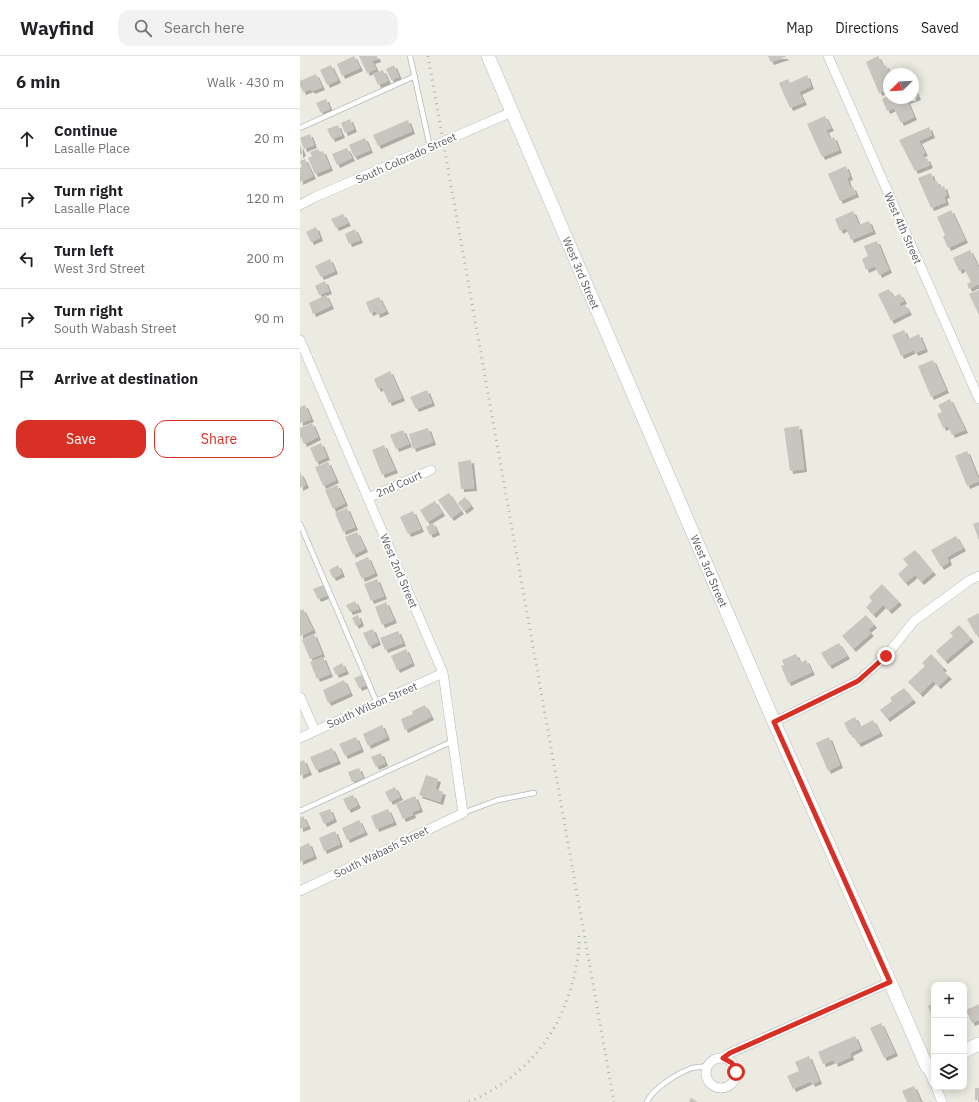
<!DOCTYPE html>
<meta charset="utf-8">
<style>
:root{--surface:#fff;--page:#f2f2f2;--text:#202124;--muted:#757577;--line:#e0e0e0;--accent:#d93025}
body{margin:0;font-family:"IBM Plex Sans",sans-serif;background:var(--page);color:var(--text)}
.controls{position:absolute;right:12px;bottom:12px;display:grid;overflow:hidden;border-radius:8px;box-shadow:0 2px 10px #0003}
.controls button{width:36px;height:36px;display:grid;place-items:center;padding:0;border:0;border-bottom:1px solid var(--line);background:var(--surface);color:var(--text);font:20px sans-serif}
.compass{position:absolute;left:583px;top:12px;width:36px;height:36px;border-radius:50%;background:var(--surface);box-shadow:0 2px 10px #0003;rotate:246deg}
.stop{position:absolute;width:12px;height:12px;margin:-9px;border:3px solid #d93025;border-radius:50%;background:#fff}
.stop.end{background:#d93025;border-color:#fff;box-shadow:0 1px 4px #0008}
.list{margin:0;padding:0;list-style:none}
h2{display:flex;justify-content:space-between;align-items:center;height:52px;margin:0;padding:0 16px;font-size:17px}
h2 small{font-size:13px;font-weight:400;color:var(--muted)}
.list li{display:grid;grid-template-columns:26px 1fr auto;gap:12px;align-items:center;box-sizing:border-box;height:60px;padding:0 16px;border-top:1px solid var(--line)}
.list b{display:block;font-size:15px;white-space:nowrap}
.list p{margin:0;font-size:13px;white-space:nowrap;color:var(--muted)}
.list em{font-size:13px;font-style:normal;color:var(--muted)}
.actions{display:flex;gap:8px;padding:12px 16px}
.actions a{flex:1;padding:9px 0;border:1px solid var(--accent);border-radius:12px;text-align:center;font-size:14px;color:var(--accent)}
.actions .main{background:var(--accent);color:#fff}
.icon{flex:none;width:22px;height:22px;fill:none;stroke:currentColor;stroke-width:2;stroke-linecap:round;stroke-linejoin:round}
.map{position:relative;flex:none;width:679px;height:1046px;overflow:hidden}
header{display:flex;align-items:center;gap:24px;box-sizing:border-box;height:56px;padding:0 20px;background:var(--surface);border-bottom:1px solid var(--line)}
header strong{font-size:19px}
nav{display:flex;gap:22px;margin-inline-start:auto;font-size:14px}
.search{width:280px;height:36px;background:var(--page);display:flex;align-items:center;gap:10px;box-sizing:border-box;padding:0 14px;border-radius:12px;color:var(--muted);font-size:15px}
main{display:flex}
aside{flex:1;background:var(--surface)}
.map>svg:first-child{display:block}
</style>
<header>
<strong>Wayfind</strong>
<div class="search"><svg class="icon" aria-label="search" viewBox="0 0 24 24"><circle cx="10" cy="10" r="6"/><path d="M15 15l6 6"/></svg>Search here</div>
<nav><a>Map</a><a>Directions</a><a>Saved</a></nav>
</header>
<main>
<aside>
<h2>6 min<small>Walk · 430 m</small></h2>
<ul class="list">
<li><svg class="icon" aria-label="ahead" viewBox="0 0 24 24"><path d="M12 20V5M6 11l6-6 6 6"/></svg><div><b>Continue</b><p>Lasalle Place</p></div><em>20 m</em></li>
<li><svg class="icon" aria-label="right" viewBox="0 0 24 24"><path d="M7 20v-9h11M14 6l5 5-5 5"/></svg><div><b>Turn right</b><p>Lasalle Place</p></div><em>120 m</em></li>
<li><svg class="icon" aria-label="left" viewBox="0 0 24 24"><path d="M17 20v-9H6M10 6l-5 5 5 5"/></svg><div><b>Turn left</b><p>West 3rd Street</p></div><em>200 m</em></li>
<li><svg class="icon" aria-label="right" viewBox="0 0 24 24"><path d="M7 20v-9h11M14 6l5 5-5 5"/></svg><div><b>Turn right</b><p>South Wabash Street</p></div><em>90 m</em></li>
<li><svg class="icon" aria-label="arrive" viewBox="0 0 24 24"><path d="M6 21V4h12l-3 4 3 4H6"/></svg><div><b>Arrive at destination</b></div></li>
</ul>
<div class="actions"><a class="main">Save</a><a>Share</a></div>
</aside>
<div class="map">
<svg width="679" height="1046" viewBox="0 0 679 1046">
<defs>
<filter id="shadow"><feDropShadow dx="3" dy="3" stdDeviation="0" flood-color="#0004"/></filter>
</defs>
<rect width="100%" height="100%" fill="#ebebe1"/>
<path fill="#c7c5be" filter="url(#shadow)" d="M 54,0 L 60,12 L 42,20 L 37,8 Z
M 59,0 L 77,0 L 78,3 L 72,5 L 76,13 L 67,17 Z
M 468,0 L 485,0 L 486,1 L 471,6 Z
M 578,0 L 583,10 L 586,9 L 590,18 L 589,33 L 579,37 L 566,6 Z
M 31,9 L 38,24 L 27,29 L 20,14 Z
M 94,9 L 99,21 L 91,24 L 86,13 Z
M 83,14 L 88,25 L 78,29 L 73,18 Z
M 16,18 L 22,31 L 12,35 L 11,33 L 3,36 L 0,29 L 0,25 Z
M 507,19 L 511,30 L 499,36 L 504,46 L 490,52 L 479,27 L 488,23 L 490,27 Z
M 613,29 L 618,41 L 607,45 L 614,61 L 601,67 L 594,52 L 587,55 L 582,43 L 589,39 L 589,42 L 613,42 Z
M 26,43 L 30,53 L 21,57 L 16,47 Z
M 525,60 L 531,72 L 526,74 L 530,83 L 534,81 L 539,94 L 522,101 L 507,68 Z
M 50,63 L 54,73 L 45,77 L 41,67 Z
M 108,64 L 112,75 L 78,90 L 73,79 Z
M 38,69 L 42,79 L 32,83 L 27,73 Z
M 629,71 L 632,79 L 619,85 L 625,97 L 622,98 L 625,103 L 627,102 L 630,109 L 615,115 L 599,84 Z
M 10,78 L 14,89 L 4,93 L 0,82 Z
M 65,82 L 70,94 L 54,101 L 49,89 Z
M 0,89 L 3,97 L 0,99 Z
M 47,92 L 52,102 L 37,109 L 32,98 Z
M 18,93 L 20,96 L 23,95 L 30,112 L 15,118 L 8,102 L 12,100 L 10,96 Z
M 5,103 L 13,120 L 0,126 L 0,112 L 2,111 L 0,105 Z
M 546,110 L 550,121 L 547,122 L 550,132 L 553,131 L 556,138 L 540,145 L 528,118 Z
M 631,117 L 634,126 L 637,125 L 640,132 L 644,130 L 647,139 L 644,140 L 646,146 L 631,152 L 618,122 Z
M 651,154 L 665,184 L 648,192 L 643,181 L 645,179 L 637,161 Z
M 553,155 L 559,169 L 569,165 L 573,175 L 551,184 L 546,172 L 540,175 L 535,163 Z
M 43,158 L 48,167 L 36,172 L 31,163 Z
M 16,171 L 20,182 L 11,186 L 6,176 Z
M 55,173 L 60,184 L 49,188 L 45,178 Z
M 577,185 L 589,214 L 579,219 L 575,210 L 566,214 L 562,203 L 568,200 L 564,190 Z
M 670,194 L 679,213 L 679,228 L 669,233 L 667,228 L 671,226 L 664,212 L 659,215 L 653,202 Z
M 30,203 L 35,215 L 21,221 L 15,210 Z
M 25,225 L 29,235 L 19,239 L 15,230 Z
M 589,233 L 593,241 L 600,238 L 604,245 L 599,247 L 601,251 L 605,249 L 609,256 L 591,265 L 578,238 Z
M 679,234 L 679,259 L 669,238 Z
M 26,239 L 31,250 L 13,258 L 9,247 Z
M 79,241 L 86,255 L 77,259 L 76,255 L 70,257 L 66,246 Z
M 604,274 L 608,283 L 619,278 L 625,293 L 615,297 L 614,294 L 601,300 L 592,279 Z
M 633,304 L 646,334 L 631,341 L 618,310 Z
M 90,315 L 102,342 L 89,347 L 82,331 L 78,333 L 74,323 Z
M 127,334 L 132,347 L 116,353 L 110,341 Z
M 650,343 L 665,374 L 652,379 L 648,370 L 643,372 L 637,358 L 642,356 L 638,349 Z
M 5,349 L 11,363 L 0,367 L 0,351 Z
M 12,367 L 18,381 L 4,388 L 0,379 L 0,372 Z
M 499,370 L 504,413 L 490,415 L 484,372 Z
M 128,372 L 133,386 L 113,393 L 109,378 Z
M 103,374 L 109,388 L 96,393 L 90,379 Z
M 21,387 L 27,401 L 16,406 L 10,392 Z
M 84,389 L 95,414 L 82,419 L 72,394 Z
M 667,395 L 679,425 L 667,430 L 655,400 Z
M 171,404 L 174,432 L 161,433 L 158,406 Z
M 28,406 L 36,424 L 23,430 L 15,411 Z
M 0,416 L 6,429 L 0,432 Z
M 37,429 L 45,447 L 33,453 L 25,434 Z
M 149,437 L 161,455 L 151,462 L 138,444 Z
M 165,441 L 171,450 L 164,455 L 158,447 Z
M 135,445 L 142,457 L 127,466 L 120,454 Z
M 47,452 L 55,471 L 43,476 L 35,457 Z
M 113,455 L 121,473 L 108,478 L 100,461 Z
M 679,466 L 679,484 L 673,468 Z
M 133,467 L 137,476 L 130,479 L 126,471 Z
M 57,476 L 65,493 L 53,499 L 45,481 Z
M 656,480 L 663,492 L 647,501 L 649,506 L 641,511 L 631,494 Z
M 615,494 L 633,516 L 621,526 L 615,519 L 605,527 L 598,518 L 608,509 L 603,503 Z
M 68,501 L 75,517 L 62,523 L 55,507 Z
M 38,509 L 42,518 L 33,522 L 29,514 Z
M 77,523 L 84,540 L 71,545 L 64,528 Z
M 582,528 L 599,546 L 589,555 L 583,549 L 573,559 L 566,551 L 572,545 L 569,541 Z
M 23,529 L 28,539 L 18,543 L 13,533 Z
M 55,545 L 59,553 L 50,556 L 46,549 Z
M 86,546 L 94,564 L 82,569 L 75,551 Z
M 3,553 L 13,574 L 0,580 L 0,555 Z
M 679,557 L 679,578 L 676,579 L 667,563 Z
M 58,559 L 61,567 L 56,570 L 52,562 Z
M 566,559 L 574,569 L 568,574 L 571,577 L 553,593 L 542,580 Z
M 659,569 L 671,583 L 645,605 L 636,595 L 653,580 L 650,577 Z
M 73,573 L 78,586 L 69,590 L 63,577 Z
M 98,575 L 103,587 L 85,594 L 80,582 Z
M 14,578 L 22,598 L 10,603 L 2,584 Z
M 539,587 L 547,600 L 529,610 L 521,597 Z
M 106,593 L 112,607 L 97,614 L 91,600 Z
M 496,598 L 500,607 L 506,604 L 512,616 L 488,627 L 481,610 L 484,609 L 482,604 Z
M 631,598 L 644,612 L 642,614 L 649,620 L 638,630 L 633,625 L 620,638 L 608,626 L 625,610 L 622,607 Z
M 23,601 L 30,618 L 17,623 L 10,606 Z
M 42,607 L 46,615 L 36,619 L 33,612 Z
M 62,619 L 66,629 L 59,632 L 54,622 Z
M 44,624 L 50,637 L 28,647 L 23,634 Z
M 604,632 L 613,644 L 587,663 L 580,654 L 592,645 L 590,642 Z
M 125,649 L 131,661 L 105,674 L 101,663 L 113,658 L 112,655 Z
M 555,661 L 560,671 L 573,664 L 580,677 L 558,688 L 552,678 L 550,679 L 544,667 Z
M 82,669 L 87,681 L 68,690 L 63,678 Z
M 56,681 L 61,693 L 45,700 L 39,688 Z
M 529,681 L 540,709 L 528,715 L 516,687 Z
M 32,692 L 38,705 L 16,714 L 10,701 Z
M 81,697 L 85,707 L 76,711 L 71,701 Z
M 4,704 L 9,716 L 0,720 L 0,706 Z
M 59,712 L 63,722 L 52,726 L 48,716 Z
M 126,719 L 138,723 L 135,733 L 143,736 L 140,746 L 119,739 Z
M 95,731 L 100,741 L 90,746 L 85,736 Z
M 53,739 L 58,749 L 48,754 L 43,743 Z
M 115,740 L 120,753 L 112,756 L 113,759 L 103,763 L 96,748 Z
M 30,753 L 34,763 L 24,768 L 19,757 Z
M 88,753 L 94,766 L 76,773 L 71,760 Z
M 3,760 L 8,770 L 0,773 L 0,762 Z
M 59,764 L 65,776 L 47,784 L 42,772 Z
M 35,775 L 40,788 L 24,795 L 19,782 Z
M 9,787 L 14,800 L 0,806 L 0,791 Z
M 634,948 L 634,964 L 628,950 Z
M 679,948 L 679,964 L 672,967 L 666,954 Z
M 581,967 L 595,997 L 584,1002 L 570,972 Z
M 555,980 L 560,992 L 550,997 L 551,1001 L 535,1008 L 534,1004 L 523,1008 L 518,996 Z
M 509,1000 L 519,1025 L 512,1028 L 511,1025 L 493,1033 L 487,1020 L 499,1015 L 495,1006 Z
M 614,1030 L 621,1046 L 607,1046 L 602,1035 Z
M 675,1032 L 679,1032 L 679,1044 L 675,1044 Z
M 391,1042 L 398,1046 L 389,1046 Z"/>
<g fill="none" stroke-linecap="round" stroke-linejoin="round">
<g stroke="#b7b8bd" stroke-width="6">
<path id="lane" d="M 110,0 L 130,91
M 0,72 L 115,20
M 0,468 L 77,647
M 0,755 L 153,685
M 163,757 L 198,744 L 234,737
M 347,1046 C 353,1032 378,1017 392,1012 C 396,1011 402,1011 407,1010"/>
</g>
<g stroke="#b7b8bd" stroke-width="10">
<path id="street" d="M 528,0 L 679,343
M 0,149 L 15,141 L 212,56
M 0,284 L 143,617 L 163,757 L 0,835
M 68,442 L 131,414
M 0,641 L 15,675
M 474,666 L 558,625 L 586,600 L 614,565 L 670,524 L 679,520
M 0,682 L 143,617
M 423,1002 L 430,997 L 590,926
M406 1017a15 15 0 1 1 30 0a15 15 0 1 1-30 0Z
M 627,1011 L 634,1027
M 636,1031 L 642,1046"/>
</g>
<g stroke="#b7b9bf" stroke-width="14">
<path id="secondary" d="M 188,0 L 474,666 L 590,926 L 627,1011 L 634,1008
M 664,995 L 679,988"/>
</g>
<use href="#lane" stroke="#fff" stroke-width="4.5"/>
<use href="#street" stroke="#fff" stroke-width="9"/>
<use href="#secondary" stroke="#fff" stroke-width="13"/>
<path stroke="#b2b3b3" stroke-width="3" stroke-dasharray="1 5" stroke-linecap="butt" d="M 128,0 L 314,1046
M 169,1046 C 220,1023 253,988 270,935 C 276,915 280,896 279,875"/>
</g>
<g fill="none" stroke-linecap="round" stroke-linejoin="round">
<path stroke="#d93025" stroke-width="5" d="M 436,1016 L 432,1007 L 423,1002 L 430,997 L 590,926 L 474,666 L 558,625 L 586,600"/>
</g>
<g text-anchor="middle" stroke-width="3.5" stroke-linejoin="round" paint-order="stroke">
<g font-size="11" fill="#5a5c61" stroke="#fff">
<text transform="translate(106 102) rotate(-24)" y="4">South Colorado Street</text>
<text transform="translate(603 172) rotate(66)" y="4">West 4th Street</text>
<text transform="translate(281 217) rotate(67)" y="4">West 3rd Street</text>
<text transform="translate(99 428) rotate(-24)" y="4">2nd Court</text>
<text transform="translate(99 515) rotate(67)" y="4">West 2nd Street</text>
<text transform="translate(409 515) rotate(67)" y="4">West 3rd Street</text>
<text transform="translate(72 649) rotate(-24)" y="4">South Wilson Street</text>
<text transform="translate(81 796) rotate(-26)" y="4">South Wabash Street</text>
</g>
</g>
</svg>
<div class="controls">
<button>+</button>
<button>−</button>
<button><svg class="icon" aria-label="layers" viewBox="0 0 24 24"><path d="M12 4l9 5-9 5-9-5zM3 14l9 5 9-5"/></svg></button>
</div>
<svg class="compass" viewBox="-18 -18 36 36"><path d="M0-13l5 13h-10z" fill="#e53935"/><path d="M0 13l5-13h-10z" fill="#757577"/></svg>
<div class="stop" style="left:436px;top:1016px"></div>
<div class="stop end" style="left:586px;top:600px"></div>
</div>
</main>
